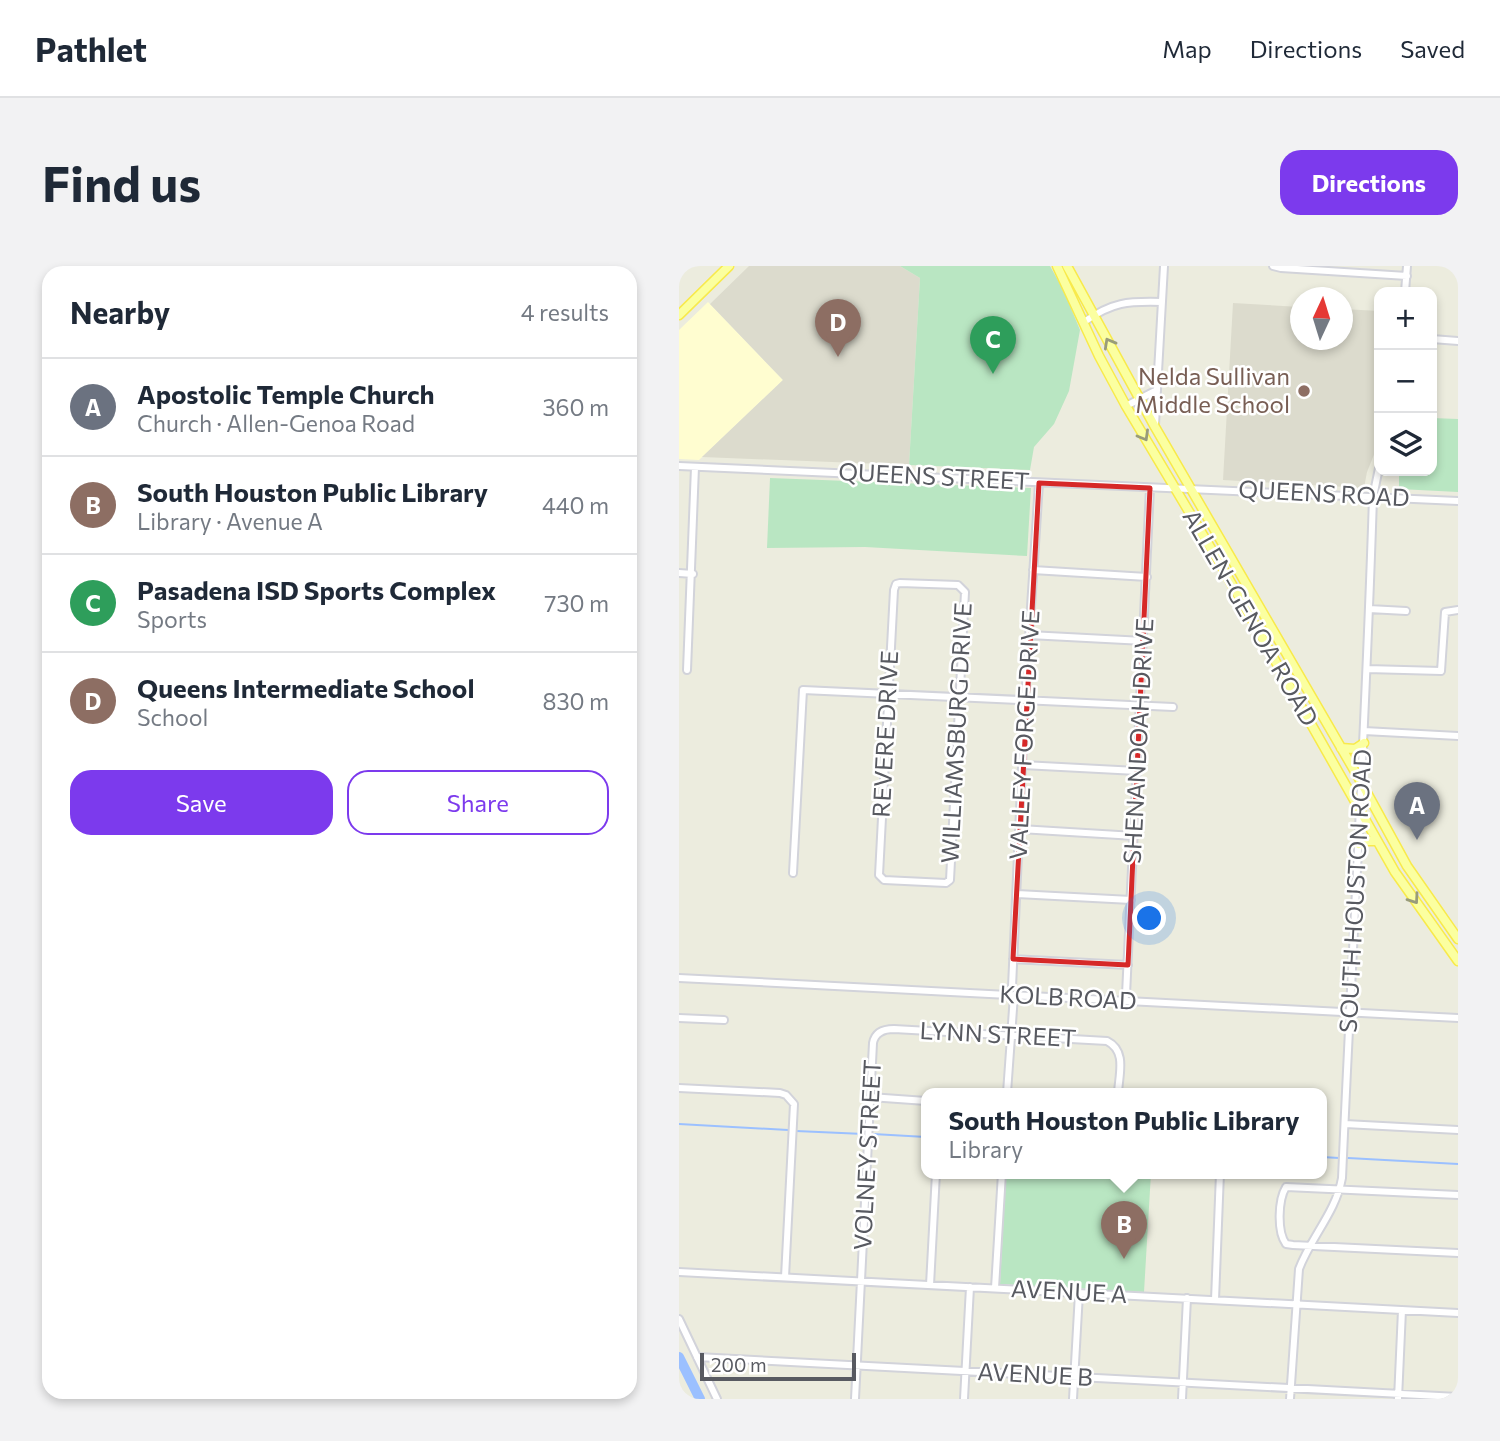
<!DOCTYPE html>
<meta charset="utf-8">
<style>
:root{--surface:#fff;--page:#f2f2f3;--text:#1f2937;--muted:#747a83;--line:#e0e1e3;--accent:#7c3aed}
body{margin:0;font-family:Commissioner,sans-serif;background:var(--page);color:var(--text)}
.controls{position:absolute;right:21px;top:21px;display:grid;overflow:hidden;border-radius:14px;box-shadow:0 4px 10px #0003}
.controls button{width:63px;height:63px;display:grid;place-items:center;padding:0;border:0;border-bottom:2px solid var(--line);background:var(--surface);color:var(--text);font:35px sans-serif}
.compass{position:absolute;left:611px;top:21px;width:63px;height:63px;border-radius:50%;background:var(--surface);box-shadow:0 4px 10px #0003;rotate:4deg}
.scale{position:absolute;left:21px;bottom:18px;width:156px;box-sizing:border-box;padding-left:7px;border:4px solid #585a61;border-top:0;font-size:19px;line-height:24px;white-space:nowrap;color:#585a61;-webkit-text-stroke:5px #fff;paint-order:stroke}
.you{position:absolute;left:471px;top:653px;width:24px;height:24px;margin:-18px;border:5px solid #fff;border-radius:50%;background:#1a73e8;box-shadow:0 0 0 10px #1a73e833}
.badge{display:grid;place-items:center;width:46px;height:46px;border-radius:50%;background:var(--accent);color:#fff;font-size:23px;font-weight:700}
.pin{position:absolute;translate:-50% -58px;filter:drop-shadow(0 2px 4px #0008)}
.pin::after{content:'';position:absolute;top:37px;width:24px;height:21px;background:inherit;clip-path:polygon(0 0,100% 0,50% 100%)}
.popup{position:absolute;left:242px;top:822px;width:406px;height:91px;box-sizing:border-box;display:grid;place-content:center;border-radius:14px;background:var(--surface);filter:drop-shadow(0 2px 5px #0005);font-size:23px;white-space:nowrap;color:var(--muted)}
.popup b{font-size:26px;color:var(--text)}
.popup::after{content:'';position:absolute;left:50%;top:100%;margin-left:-14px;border:14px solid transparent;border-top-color:var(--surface)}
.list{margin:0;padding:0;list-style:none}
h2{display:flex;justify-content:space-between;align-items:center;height:91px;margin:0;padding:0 28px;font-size:30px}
h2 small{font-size:23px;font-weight:400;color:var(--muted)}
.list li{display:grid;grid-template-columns:46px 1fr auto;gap:21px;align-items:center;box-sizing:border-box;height:98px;padding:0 28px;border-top:2px solid var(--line)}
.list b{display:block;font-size:26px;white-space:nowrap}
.list p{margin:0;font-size:23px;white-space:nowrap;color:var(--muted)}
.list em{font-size:23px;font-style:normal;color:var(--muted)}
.actions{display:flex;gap:14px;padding:21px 28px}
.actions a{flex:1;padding:16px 0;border:2px solid var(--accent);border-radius:21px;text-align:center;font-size:24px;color:var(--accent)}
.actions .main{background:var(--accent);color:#fff}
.icon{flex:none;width:38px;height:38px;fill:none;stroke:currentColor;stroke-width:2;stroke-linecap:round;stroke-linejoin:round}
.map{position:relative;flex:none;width:779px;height:1133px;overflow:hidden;border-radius:21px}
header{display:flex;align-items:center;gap:42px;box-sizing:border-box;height:98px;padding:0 35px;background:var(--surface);border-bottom:2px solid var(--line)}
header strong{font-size:33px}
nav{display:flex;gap:38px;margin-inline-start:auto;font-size:24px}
.intro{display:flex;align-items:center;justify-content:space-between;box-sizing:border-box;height:168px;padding:0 42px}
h1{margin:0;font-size:49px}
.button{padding:18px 32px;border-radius:21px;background:var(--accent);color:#fff;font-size:24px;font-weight:700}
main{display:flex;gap:42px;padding:0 42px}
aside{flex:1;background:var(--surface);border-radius:21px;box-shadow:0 4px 10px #0003}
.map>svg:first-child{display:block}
</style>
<header>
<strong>Pathlet</strong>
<nav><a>Map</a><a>Directions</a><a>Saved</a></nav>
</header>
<div class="intro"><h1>Find us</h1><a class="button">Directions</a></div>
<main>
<aside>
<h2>Nearby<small>4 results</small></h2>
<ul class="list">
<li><span class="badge" style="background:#6b7280">A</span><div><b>Apostolic Temple Church</b><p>Church · Allen-Genoa Road</p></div><em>360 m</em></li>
<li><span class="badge" style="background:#8d6e63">B</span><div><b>South Houston Public Library</b><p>Library · Avenue A</p></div><em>440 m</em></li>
<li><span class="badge" style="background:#2e9e5b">C</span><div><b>Pasadena ISD Sports Complex</b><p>Sports</p></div><em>730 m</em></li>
<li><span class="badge" style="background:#8d6e63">D</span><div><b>Queens Intermediate School</b><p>School</p></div><em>830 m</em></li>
</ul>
<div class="actions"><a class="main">Save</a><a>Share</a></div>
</aside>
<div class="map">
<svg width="779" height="1133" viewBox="0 0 779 1133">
<rect width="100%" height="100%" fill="#ececde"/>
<path fill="#fffdd0" d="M 29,36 L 104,114 L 20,194 L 0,193 L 0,64 Z"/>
<path fill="#dcdbcd" d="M 70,0 L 221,0 L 241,12 L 230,199 L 23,191 L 104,114 L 31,38 Z
M 554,37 L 621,41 L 622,74 L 664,74 L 664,43 L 700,45 L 700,176 L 688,206 L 685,222 L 544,214 Z"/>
<path fill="#b9e6c2" d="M 221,0 L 371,0 L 385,25 L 401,64 L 390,125 L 375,158 L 355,181 L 351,204 L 230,199 L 241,12 Z
M 753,152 L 779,153 L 779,226 L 720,223 L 720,205 L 753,205 Z
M 91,212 L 352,222 L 348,290 L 186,281 L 88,282 Z
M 327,907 L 472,907 L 465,1026 L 321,1018 Z"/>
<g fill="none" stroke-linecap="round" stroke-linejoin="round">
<path stroke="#9bc0ff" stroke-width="2" d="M 0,858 L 109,864
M 117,865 L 185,868
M 194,868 L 247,871
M 643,891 L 660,892
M 669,892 L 779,898"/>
<path stroke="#9bc0ff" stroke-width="10" d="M 0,1091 L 21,1133"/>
<g stroke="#d2d3da" stroke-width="10">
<path id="minor" d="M 594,0 L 602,2 L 728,10
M 726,26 L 728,0
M 405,56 C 433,36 449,35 483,36
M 753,73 L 779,75
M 447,140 L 478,124
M 476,159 L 485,0
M 0,200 L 779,235
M 354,304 L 468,311
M 0,307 L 14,308
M 221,317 L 279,319 L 286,326 L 271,614 L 267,617 L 205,614 L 200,609 L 215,324 L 217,318 Z
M 690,343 L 727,345
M 350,369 L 465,375
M 688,403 L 762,405 L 766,346 L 779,344
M 8,404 L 16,201
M 685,465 L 779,470
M 344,499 L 458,505
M 341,563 L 456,570
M 114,607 L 124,424 L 494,441
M 338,628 L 452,634
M 334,693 L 449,699
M 0,712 L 779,752
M 333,721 L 346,434 L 360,217
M 447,729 L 471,222
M 0,752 L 45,754
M 0,822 L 101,827 L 107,829 L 115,838 L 106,1011
M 328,827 L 335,729
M 191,831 L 247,835
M 666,858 L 779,864
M 779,929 L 607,921 C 599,934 598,966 607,978 L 614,979 L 779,987
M 0,1006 L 779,1047
M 251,1019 L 257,907
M 316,1022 L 323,907
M 536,1034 L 541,907
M 0,1053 L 38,1133
M 18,1091 L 779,1131
M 176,1133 L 194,777 C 196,766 205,763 215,763 L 428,775 C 448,785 440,808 439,827
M 285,1133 L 291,1021
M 394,1133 L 400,1027
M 503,1133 L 508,1032
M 611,1133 L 620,1003 C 632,971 657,946 663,912 C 673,685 687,458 694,231 L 700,202
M 719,1133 L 723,1044"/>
</g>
<g stroke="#f8ea4b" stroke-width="11">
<path id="major" d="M 378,0 L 420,90 L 447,140 L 543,301 L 716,606 L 779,695
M 388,0 L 476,161 L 682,516 L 728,600 L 779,673
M 0,49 L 50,0
M 662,482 L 676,483 L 685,477
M 680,578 L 687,575 L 698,575"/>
</g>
<use href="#minor" stroke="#fff" stroke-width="6"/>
<use href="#major" stroke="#fbffa0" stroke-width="8"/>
</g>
<defs><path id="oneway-chevron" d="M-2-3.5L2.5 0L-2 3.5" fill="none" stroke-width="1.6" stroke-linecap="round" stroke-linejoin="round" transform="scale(1.75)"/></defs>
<g stroke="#999c7a">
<use href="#oneway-chevron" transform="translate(430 77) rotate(-119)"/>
<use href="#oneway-chevron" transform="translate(465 170) rotate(60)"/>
<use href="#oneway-chevron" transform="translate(735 633) rotate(55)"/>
</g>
<path fill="none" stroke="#d62828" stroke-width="5" stroke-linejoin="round" d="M 360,217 L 471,222 L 449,699 L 334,693 Z"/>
<circle fill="#8d6e63" stroke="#fff" stroke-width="2.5" cx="625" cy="125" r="7"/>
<g text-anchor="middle" stroke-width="5" stroke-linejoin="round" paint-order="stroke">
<g font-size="24" fill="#785e54" stroke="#fff" text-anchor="end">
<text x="611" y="119">Nelda Sullivan<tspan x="611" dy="28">Middle School</tspan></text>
</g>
<g font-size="24" fill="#585a61" stroke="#fff">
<text transform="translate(255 211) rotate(3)" y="8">QUEENS STREET</text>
<text transform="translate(645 228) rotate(3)" y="8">QUEENS ROAD</text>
<text transform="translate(571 352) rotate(60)" y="8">ALLEN-GENOA ROAD</text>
<text transform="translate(278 467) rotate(-87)" y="8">WILLIAMSBURG DRIVE</text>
<text transform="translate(207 468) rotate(-87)" y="8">REVERE DRIVE</text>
<text transform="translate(346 469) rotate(-87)" y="8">VALLEY FORGE DRIVE</text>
<text transform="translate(460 475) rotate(-87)" y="8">SHENANDOAH DRIVE</text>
<text transform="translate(677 625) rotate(-87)" y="8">SOUTH HOUSTON ROAD</text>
<text transform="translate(389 732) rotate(3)" y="8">KOLB ROAD</text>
<text transform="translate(319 769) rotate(3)" y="8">LYNN STREET</text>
<text transform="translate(189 889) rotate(-87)" y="8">VOLNEY STREET</text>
<text transform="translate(390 1026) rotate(3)" y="8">AVENUE A</text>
<text transform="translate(356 1109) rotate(3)" y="8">AVENUE B</text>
</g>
</g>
</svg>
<div class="controls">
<button>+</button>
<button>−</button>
<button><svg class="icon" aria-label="layers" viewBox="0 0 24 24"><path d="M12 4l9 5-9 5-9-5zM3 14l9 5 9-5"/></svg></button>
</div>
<svg class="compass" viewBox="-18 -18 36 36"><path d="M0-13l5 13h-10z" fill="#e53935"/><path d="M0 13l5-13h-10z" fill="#747a83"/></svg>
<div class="scale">200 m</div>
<div class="you"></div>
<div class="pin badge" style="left:738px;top:574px;background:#6b7280">A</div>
<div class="pin badge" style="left:445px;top:993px;background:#8d6e63">B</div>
<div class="popup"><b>South Houston Public Library</b>Library</div>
<div class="pin badge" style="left:314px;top:108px;background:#2e9e5b">C</div>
<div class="pin badge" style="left:159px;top:91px;background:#8d6e63">D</div>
</div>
</main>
